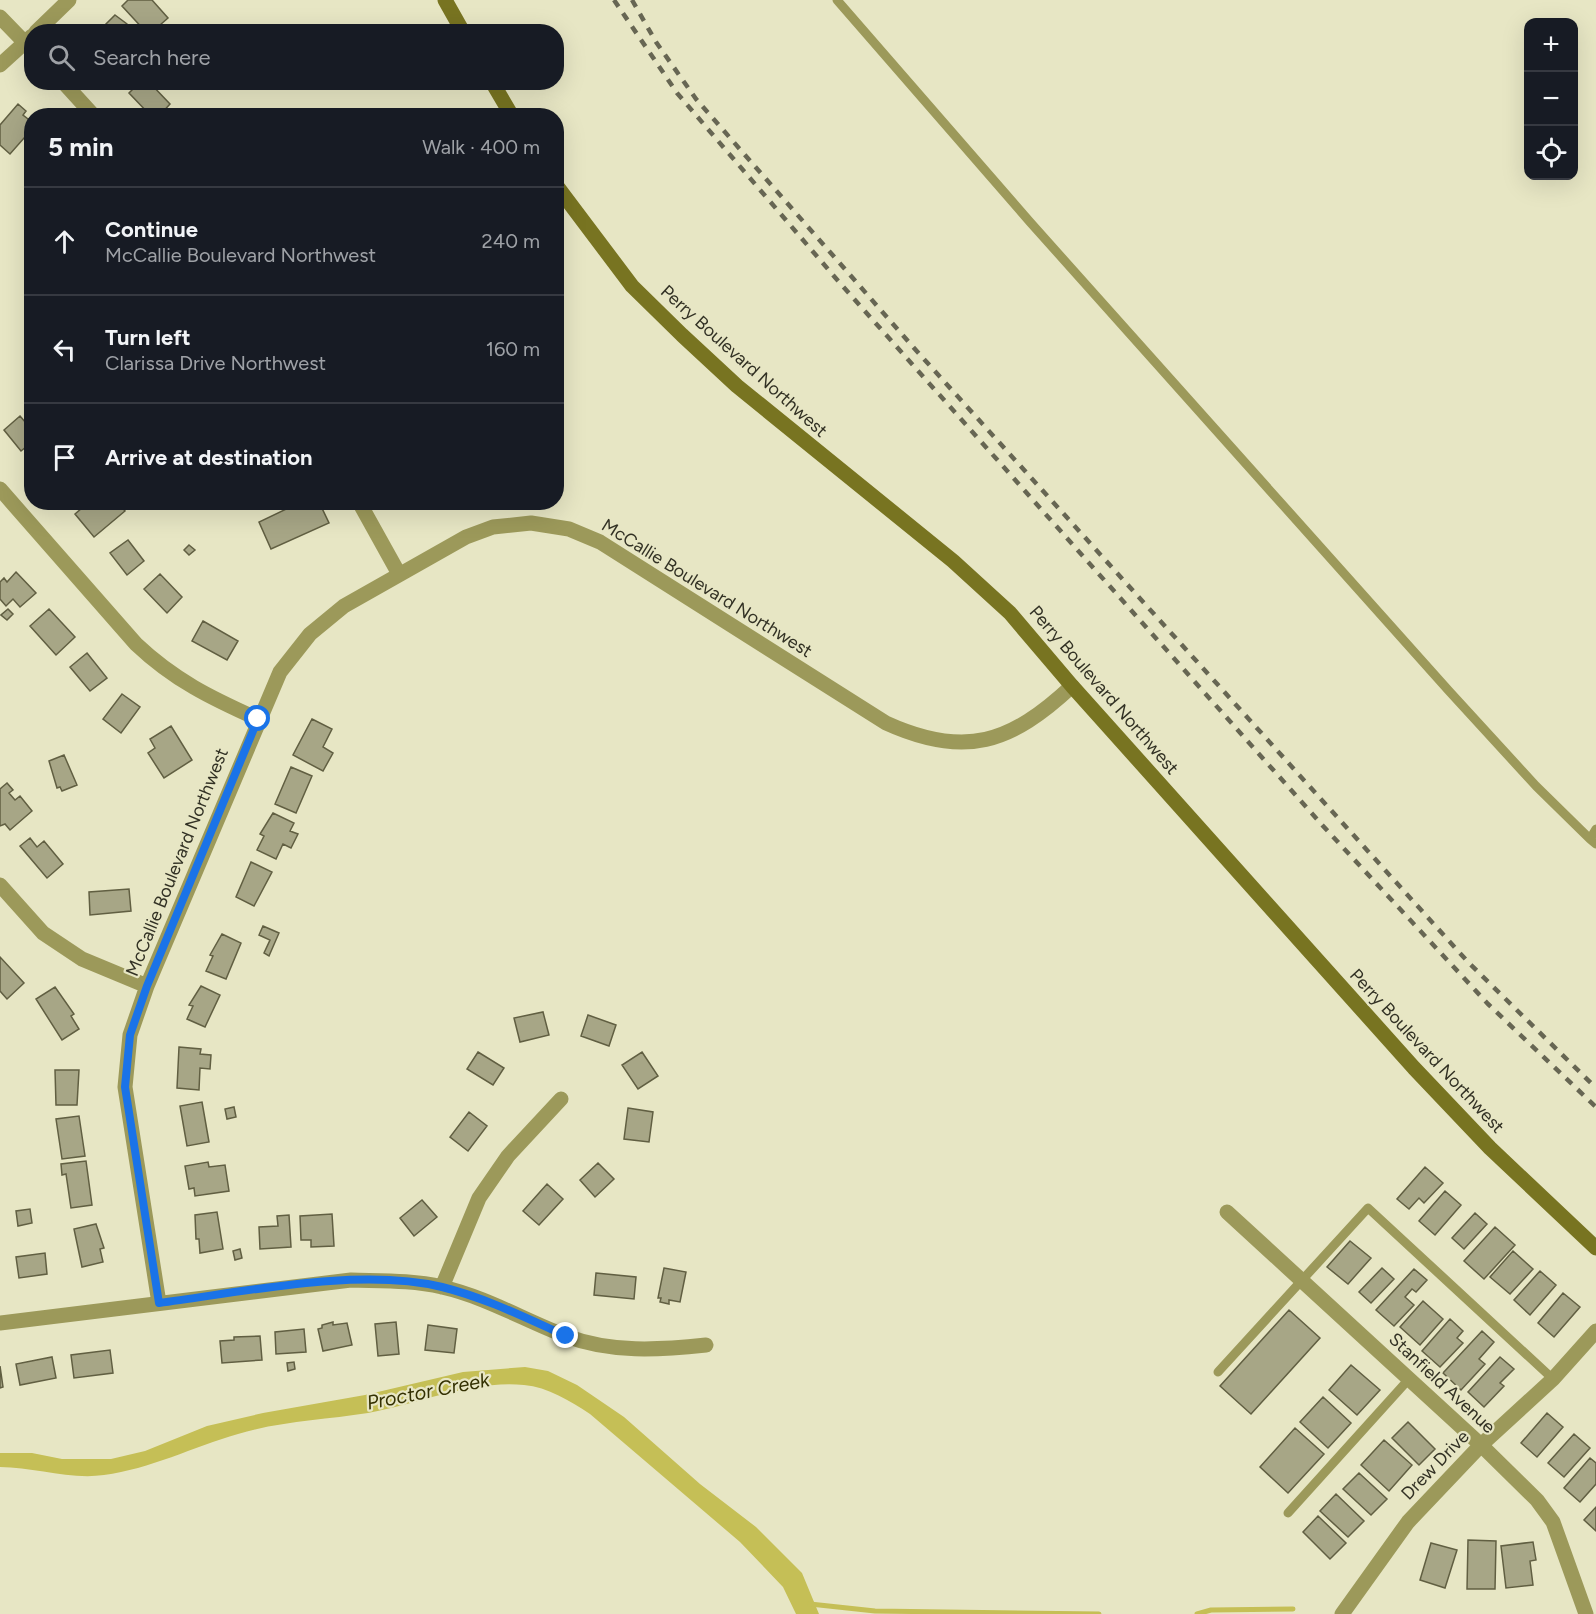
<!DOCTYPE html>
<meta charset="utf-8">
<style>
:root{--surface:#171b24;--page:#242831;--text:#f1f3f6;--muted:#9ea1a6;--line:#363941}
body{margin:0;font-family:Figtree,sans-serif;background:var(--page);color:var(--text)}
.controls{position:absolute;right:18px;top:18px;display:grid;overflow:hidden;border-radius:12px;box-shadow:0 6px 24px #0002}
.controls button{width:54px;height:54px;display:grid;place-items:center;padding:0;border:0;border-bottom:2px solid var(--line);background:var(--surface);color:var(--text);font:30px sans-serif}
.stop{position:absolute;width:18px;height:18px;margin:-14px;border:4px solid #1a73e8;border-radius:50%;background:#fff}
.stop.end{background:#1a73e8;border-color:#fff;box-shadow:0 2px 6px #0008}
.list{margin:0;padding:0;list-style:none}
h2{display:flex;justify-content:space-between;align-items:center;height:78px;margin:0;padding:0 24px;font-size:26px}
h2 small{font-size:20px;font-weight:400;color:var(--muted)}
.list li{display:grid;grid-template-columns:39px 1fr auto;gap:18px;align-items:center;box-sizing:border-box;height:108px;padding:0 24px;border-top:2px solid var(--line)}
.list b{display:block;font-size:22px;white-space:nowrap}
.list p{margin:0;font-size:20px;white-space:nowrap;color:var(--muted)}
.list em{font-size:20px;font-style:normal;color:var(--muted)}
.icon{flex:none;width:33px;height:33px;fill:none;stroke:currentColor;stroke-width:2;stroke-linecap:round;stroke-linejoin:round}
.map{position:relative;flex:none;width:1596px;height:1614px;overflow:hidden}
.search{position:absolute;background:var(--surface);box-shadow:0 6px 24px #0002;left:24px;top:24px;width:540px;height:66px;display:flex;align-items:center;gap:15px;box-sizing:border-box;padding:0 21px;border-radius:24px;color:var(--muted);font-size:22px}
.panel{position:absolute;background:var(--surface);box-shadow:0 6px 24px #0002;left:24px;top:108px;width:540px;height:402px;border-radius:24px}
.map>svg:first-child{display:block}
</style>
<div class="map">
<svg width="1596" height="1614" viewBox="0 0 1596 1614">
<rect width="100%" height="100%" fill="#e7e6c4"/>
<path fill="#c5bf56" d="M 525,1367 L 548,1371 L 577,1385 L 624,1417 L 700,1484 L 756,1527 L 802,1573 L 819,1614 L 796,1614 L 783,1587 L 740,1542 L 590,1414 C 570,1401 548,1387 524,1385 C 471,1380 419,1404 368,1413 C 324,1420 281,1421 238,1434 C 193,1447 150,1469 104,1475 C 70,1480 34,1467 0,1467 L 0,1453 L 32,1453 L 62,1459 L 111,1459 L 145,1451 L 207,1426 L 263,1413 L 365,1395 L 463,1372 Z"/>
<g fill="none" stroke-linecap="round" stroke-linejoin="round">
<path stroke="#c5bf56" stroke-width="5" d="M 810,1604 L 875,1611 L 1099,1614
M 1197,1614 L 1211,1610 L 1293,1609"/>
</g>
<path fill="#a7a686" stroke="#615f42" stroke-width="1.5" d="M 128,0 L 152,0 L 168,18 L 152,32 L 146,32 L 122,6 Z
M 115,15 L 127,24 L 130,31 L 98,32 Z
M 140,82 L 149,82 L 170,104 L 159,116 L 151,116 L 129,93 Z
M 18,104 L 26,111 L 23,115 L 32,122 L 32,129 L 10,154 L 0,145 L 0,125 Z
M 20,416 L 32,430 L 32,442 L 21,451 L 4,430 Z
M 89,502 L 118,502 L 125,511 L 94,537 L 75,514 Z
M 301,502 L 319,502 L 329,523 L 271,549 L 259,522 Z
M 128,540 L 144,561 L 127,575 L 110,553 Z
M 189,545 L 195,550 L 189,555 L 184,550 Z
M 16,572 L 36,593 L 20,607 L 13,599 L 6,606 L 0,599 L 0,582 L 4,578 L 7,582 Z
M 160,574 L 182,597 L 167,613 L 144,589 Z
M 8,609 L 13,614 L 7,620 L 1,615 Z
M 49,609 L 75,637 L 56,655 L 30,626 Z
M 203,621 L 238,641 L 227,660 L 192,641 Z
M 87,653 L 107,678 L 90,691 L 70,667 Z
M 122,694 L 140,707 L 121,733 L 103,719 Z
M 312,719 L 332,729 L 323,747 L 333,753 L 323,771 L 293,755 Z
M 171,726 L 192,760 L 164,778 L 148,753 L 155,748 L 150,739 Z
M 64,755 L 77,785 L 62,791 L 60,787 L 57,788 L 49,761 Z
M 291,767 L 312,776 L 296,813 L 275,804 Z
M 7,783 L 13,790 L 9,793 L 15,800 L 20,796 L 32,811 L 10,830 L 5,824 L 0,826 L 0,789 Z
M 273,813 L 294,823 L 290,831 L 298,834 L 291,848 L 283,844 L 276,859 L 257,850 L 264,836 L 260,834 Z
M 30,838 L 37,847 L 44,841 L 63,864 L 47,878 L 20,846 Z
M 251,862 L 272,872 L 254,906 L 236,897 Z
M 129,889 L 131,911 L 90,915 L 89,892 Z
M 263,926 L 279,933 L 269,956 L 264,953 L 270,940 L 259,935 Z
M 222,934 L 241,943 L 226,979 L 206,971 L 213,956 L 210,955 Z
M 0,957 L 24,983 L 7,999 L 0,991 Z
M 201,986 L 220,995 L 205,1027 L 187,1019 L 193,1006 L 189,1005 Z
M 55,987 L 74,1014 L 71,1016 L 79,1029 L 62,1040 L 36,999 Z
M 543,1012 L 549,1035 L 520,1042 L 514,1018 Z
M 588,1015 L 616,1025 L 609,1046 L 581,1036 Z
M 179,1047 L 201,1049 L 200,1054 L 211,1055 L 210,1069 L 200,1068 L 199,1090 L 177,1088 Z
M 478,1052 L 504,1068 L 493,1085 L 467,1069 Z
M 642,1052 L 658,1076 L 638,1089 L 622,1065 Z
M 55,1070 L 79,1070 L 77,1105 L 56,1105 Z
M 202,1102 L 209,1142 L 187,1146 L 180,1106 Z
M 234,1107 L 236,1117 L 227,1119 L 225,1109 Z
M 628,1108 L 653,1112 L 649,1142 L 624,1139 Z
M 469,1112 L 487,1126 L 468,1151 L 450,1137 Z
M 79,1116 L 85,1156 L 62,1159 L 56,1119 Z
M 86,1161 L 92,1205 L 71,1208 L 66,1174 L 62,1175 L 61,1164 Z
M 208,1162 L 209,1167 L 225,1165 L 229,1191 L 195,1196 L 194,1188 L 189,1189 L 185,1166 Z
M 598,1163 L 614,1179 L 595,1197 L 580,1180 Z
M 1425,1167 L 1443,1183 L 1424,1203 L 1419,1198 L 1409,1209 L 1397,1199 Z
M 547,1184 L 563,1199 L 539,1225 L 523,1211 Z
M 1445,1191 L 1461,1205 L 1435,1235 L 1419,1221 Z
M 422,1200 L 437,1217 L 414,1236 L 400,1218 Z
M 30,1209 L 32,1223 L 18,1226 L 16,1211 Z
M 217,1212 L 223,1249 L 200,1253 L 199,1239 L 196,1239 L 195,1215 Z
M 1475,1213 L 1487,1224 L 1464,1249 L 1452,1238 Z
M 332,1214 L 334,1246 L 311,1247 L 311,1240 L 301,1240 L 300,1216 Z
M 289,1215 L 291,1247 L 260,1249 L 259,1227 L 278,1226 L 277,1216 Z
M 96,1224 L 104,1248 L 100,1249 L 103,1262 L 82,1267 L 74,1229 Z
M 1495,1227 L 1515,1245 L 1484,1279 L 1464,1261 Z
M 1350,1241 L 1371,1258 L 1348,1284 L 1327,1267 Z
M 240,1249 L 242,1258 L 235,1260 L 233,1251 Z
M 1513,1251 L 1533,1269 L 1510,1294 L 1490,1277 Z
M 45,1253 L 47,1274 L 19,1278 L 16,1257 Z
M 664,1268 L 686,1272 L 680,1302 L 669,1300 L 669,1304 L 660,1302 L 661,1298 L 658,1298 Z
M 1382,1268 L 1394,1279 L 1371,1303 L 1359,1292 Z
M 1414,1269 L 1427,1280 L 1416,1292 L 1412,1289 L 1405,1297 L 1414,1305 L 1394,1326 L 1376,1310 Z
M 1540,1271 L 1556,1285 L 1530,1315 L 1514,1300 Z
M 596,1273 L 636,1277 L 634,1299 L 594,1295 Z
M 1563,1293 L 1580,1307 L 1554,1337 L 1538,1323 Z
M 1423,1301 L 1443,1319 L 1420,1345 L 1400,1327 Z
M 1289,1310 L 1320,1338 L 1251,1414 L 1220,1386 Z
M 1450,1319 L 1463,1331 L 1457,1338 L 1463,1343 L 1440,1367 L 1422,1351 Z
M 333,1322 L 333,1325 L 347,1323 L 352,1345 L 323,1351 L 318,1329 L 322,1328 L 322,1325 Z
M 396,1322 L 399,1354 L 378,1356 L 375,1324 Z
M 428,1325 L 457,1329 L 454,1353 L 425,1350 Z
M 304,1329 L 306,1352 L 276,1354 L 275,1332 Z
M 1482,1331 L 1494,1342 L 1479,1359 L 1485,1364 L 1461,1390 L 1443,1373 Z
M 260,1336 L 262,1360 L 222,1363 L 220,1341 L 234,1340 L 234,1337 Z
M 110,1350 L 113,1373 L 74,1378 L 71,1355 Z
M 52,1357 L 56,1378 L 20,1385 L 16,1364 Z
M 1500,1357 L 1514,1369 L 1500,1383 L 1504,1386 L 1484,1407 L 1468,1392 Z
M 294,1362 L 295,1369 L 288,1371 L 287,1363 Z
M 1351,1365 L 1380,1390 L 1357,1415 L 1329,1390 Z
M 0,1366 L 3,1387 L 0,1388 Z
M 1323,1397 L 1351,1423 L 1328,1448 L 1300,1422 Z
M 1547,1413 L 1563,1427 L 1537,1457 L 1521,1443 Z
M 1408,1422 L 1435,1449 L 1419,1465 L 1392,1438 Z
M 1295,1428 L 1324,1454 L 1288,1493 L 1260,1467 Z
M 1574,1434 L 1590,1448 L 1564,1477 L 1548,1463 Z
M 1384,1440 L 1412,1465 L 1389,1491 L 1361,1465 Z
M 1590,1458 L 1596,1463 L 1596,1484 L 1580,1502 L 1564,1488 Z
M 1359,1473 L 1387,1499 L 1371,1515 L 1343,1489 Z
M 1336,1494 L 1364,1521 L 1348,1537 L 1320,1511 Z
M 1596,1507 L 1596,1531 L 1584,1520 Z
M 1318,1516 L 1346,1543 L 1330,1559 L 1303,1532 Z
M 1468,1540 L 1496,1541 L 1495,1589 L 1467,1589 Z
M 1533,1542 L 1536,1560 L 1530,1561 L 1533,1585 L 1506,1588 L 1501,1546 Z
M 1431,1543 L 1457,1550 L 1445,1588 L 1420,1580 Z"/>
<g fill="none" stroke-linecap="round" stroke-linejoin="round">
<path stroke="#9c995a" stroke-width="9" d="M 837,0 L 1030,222 L 1449,691 L 1536,786 L 1590,839
M 1596,829 L 1590,839 L 1596,844
M 1218,1372 L 1368,1208 L 1553,1379
M 1288,1513 L 1409,1379"/>
<path stroke="#9c995a" stroke-width="15" d="M 0,17 L 32,50
M 36,32 L 69,0
M 0,65 L 32,36
M 63,82 L 94,116
M 0,489 L 136,644 C 174,680 211,698 258,719
M 359,502 L 399,574
M 0,885 L 43,933 L 82,959 L 147,986
M 1227,1212 L 1481,1445 L 1537,1500 L 1553,1522 L 1586,1614
M 442,1287 L 479,1198 L 508,1156 L 561,1099
M 159,1303 L 125,1087 L 130,1035 L 147,986 L 280,672 L 310,634 L 344,606 L 466,537 L 493,527 L 531,523 L 569,529 L 600,542 L 886,723 C 965,759 1011,743 1072,686
M 0,1323 L 351,1280 C 381,1281 412,1280 442,1287 C 486,1297 524,1320 566,1336 C 611,1353 659,1350 706,1345
M 1342,1614 L 1408,1522 L 1481,1445 L 1553,1379 L 1596,1331"/>
<path stroke="#787421" stroke-width="15" d="M 445,0 L 463,32
M 492,82 L 512,116
M 556,185 L 632,286 L 682,335 L 737,386 L 953,561 L 1010,613 L 1072,686 L 1414,1068 L 1490,1148 L 1596,1248"/>
<path stroke="#676653" stroke-width="4.5" stroke-dasharray="8 8" stroke-linecap="butt" d="M 614,0 L 677,93 L 839,282 L 1324,827 L 1488,1004 L 1596,1107
M 632,0 L 656,42 L 696,99 L 914,348 L 1468,962 L 1596,1088"/>
</g>
<g fill="none" stroke-linecap="round" stroke-linejoin="round">
<path stroke="#1a73e8" stroke-width="8" d="M 258,719 L 147,986 L 130,1035 L 125,1087 L 159,1303 C 244,1292 360,1267 442,1287 C 486,1298 526,1318 566,1336"/>
</g>
<g text-anchor="middle" stroke-width="4.5" stroke-linejoin="round" paint-order="stroke">
<g font-size="18" fill="#323124" stroke="#e7e6c4">
<text transform="translate(744 361) rotate(42)" y="6">Perry Boulevard Northwest</text>
<text transform="translate(707 588) rotate(32)" y="6">McCallie Boulevard Northwest</text>
<text transform="translate(1104 690) rotate(49)" y="6">Perry Boulevard Northwest</text>
<text transform="translate(177 862) rotate(-68)" y="6">McCallie Boulevard Northwest</text>
<text transform="translate(1427 1051) rotate(47)" y="6">Perry Boulevard Northwest</text>
<text transform="translate(1442 1383) rotate(43)" y="6">Stanfield Avenue</text>
<text transform="translate(1435 1465) rotate(-46)" y="6">Drew Drive</text>
</g>
<g font-size="20" font-style="italic" fill="#333002" stroke="#e7e6c4">
<text transform="translate(428 1391) rotate(-11)" y="7">Proctor Creek</text>
</g>
</g>
</svg>
<div class="controls">
<button>+</button>
<button>−</button>
<button><svg class="icon" aria-label="locate" viewBox="0 0 24 24"><circle cx="12" cy="12" r="6"/><path d="M12 2v4M12 18v4M2 12h4M18 12h4"/></svg></button>
</div>
<div class="stop" style="left:258px;top:719px"></div>
<div class="stop end" style="left:566px;top:1336px"></div>
<div class="search"><svg class="icon" aria-label="search" viewBox="0 0 24 24"><circle cx="10" cy="10" r="6"/><path d="M15 15l6 6"/></svg>Search here</div>
<section class="panel">
<h2>5 min<small>Walk · 400 m</small></h2>
<ul class="list">
<li><svg class="icon" aria-label="ahead" viewBox="0 0 24 24"><path d="M12 20V5M6 11l6-6 6 6"/></svg><div><b>Continue</b><p>McCallie Boulevard Northwest</p></div><em>240 m</em></li>
<li><svg class="icon" aria-label="left" viewBox="0 0 24 24"><path d="M17 20v-9H6M10 6l-5 5 5 5"/></svg><div><b>Turn left</b><p>Clarissa Drive Northwest</p></div><em>160 m</em></li>
<li><svg class="icon" aria-label="arrive" viewBox="0 0 24 24"><path d="M6 21V4h12l-3 4 3 4H6"/></svg><div><b>Arrive at destination</b></div></li>
</ul>
</section>
</div>
